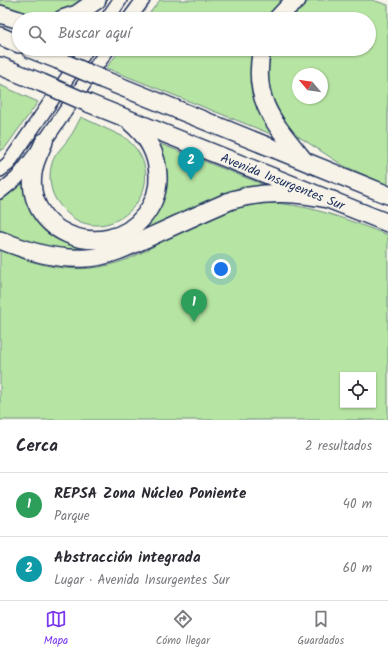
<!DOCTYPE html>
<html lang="es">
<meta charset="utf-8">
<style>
:root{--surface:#fff;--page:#f2f2f3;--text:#2b2b33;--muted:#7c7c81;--line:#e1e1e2;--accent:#7c3aed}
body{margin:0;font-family:Kalam,sans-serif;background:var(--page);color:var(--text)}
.controls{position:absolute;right:12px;bottom:12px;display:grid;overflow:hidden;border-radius:0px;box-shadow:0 1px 3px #0004}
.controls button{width:36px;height:36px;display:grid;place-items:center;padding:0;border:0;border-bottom:1px solid var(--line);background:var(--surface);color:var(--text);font:20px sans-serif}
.compass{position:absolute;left:292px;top:68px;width:36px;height:36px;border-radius:50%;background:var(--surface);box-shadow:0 1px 3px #0004;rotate:299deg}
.you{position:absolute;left:221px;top:269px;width:14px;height:14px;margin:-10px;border:3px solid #fff;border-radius:50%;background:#1a73e8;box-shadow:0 0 0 6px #1a73e833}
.badge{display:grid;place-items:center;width:26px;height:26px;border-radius:50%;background:var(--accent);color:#fff;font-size:13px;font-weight:700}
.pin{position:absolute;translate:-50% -33px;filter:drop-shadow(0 1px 2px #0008)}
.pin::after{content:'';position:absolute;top:21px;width:14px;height:12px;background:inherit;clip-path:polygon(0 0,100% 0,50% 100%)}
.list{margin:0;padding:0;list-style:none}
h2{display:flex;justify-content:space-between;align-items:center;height:52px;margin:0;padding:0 16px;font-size:17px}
h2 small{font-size:13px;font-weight:400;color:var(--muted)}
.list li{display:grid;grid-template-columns:26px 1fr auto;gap:12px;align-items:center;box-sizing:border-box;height:64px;padding:0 16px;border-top:1px solid var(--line)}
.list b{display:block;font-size:15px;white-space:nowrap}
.list p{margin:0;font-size:13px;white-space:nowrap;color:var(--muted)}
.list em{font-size:13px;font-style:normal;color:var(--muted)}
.icon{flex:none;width:22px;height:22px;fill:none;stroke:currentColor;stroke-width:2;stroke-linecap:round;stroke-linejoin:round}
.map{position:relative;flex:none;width:388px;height:420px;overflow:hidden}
.search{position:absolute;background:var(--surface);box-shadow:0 1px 3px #0004;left:12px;right:12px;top:12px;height:44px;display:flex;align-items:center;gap:10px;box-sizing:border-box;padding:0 14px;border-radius:22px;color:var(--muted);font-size:15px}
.sheet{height:180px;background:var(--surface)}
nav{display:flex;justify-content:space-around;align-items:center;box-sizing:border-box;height:56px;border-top:1px solid var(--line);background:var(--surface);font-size:11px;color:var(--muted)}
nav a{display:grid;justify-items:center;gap:2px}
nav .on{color:var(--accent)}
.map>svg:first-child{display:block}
</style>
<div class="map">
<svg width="388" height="420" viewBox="0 0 388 420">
<rect width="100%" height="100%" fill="#f7f3e8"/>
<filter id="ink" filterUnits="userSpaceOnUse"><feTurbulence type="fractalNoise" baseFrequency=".025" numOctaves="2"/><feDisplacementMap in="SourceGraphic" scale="8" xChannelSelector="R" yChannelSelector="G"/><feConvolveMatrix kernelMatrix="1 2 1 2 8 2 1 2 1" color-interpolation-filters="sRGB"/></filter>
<g filter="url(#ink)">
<path fill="#b6e4a2" stroke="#688a80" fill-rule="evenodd" d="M 0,0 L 84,0 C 53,20 34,19 0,7 Z
M 160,0 L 287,0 L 275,7 L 269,19 L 145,19 Z
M 314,0 L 372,0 L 388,5 L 388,185 L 344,166 L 290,131 L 263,86 L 267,49 L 369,49 L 369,19 L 289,19 L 306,3 ZM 298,74 L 322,74 L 322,98 L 298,98 Z
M 121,49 L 255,49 L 250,82 L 271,134 L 106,68 Z
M 0,85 L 38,102 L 5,148 L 0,151 Z
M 81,117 L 124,137 C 185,184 102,263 59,204 C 50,193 48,177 52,163 C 55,153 63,147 69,138 C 74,132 77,124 81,117 Z
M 158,143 L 267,186 L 141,232 C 148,223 159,213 163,202 C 168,183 161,162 158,143 Z
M 25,178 L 31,205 L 49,232 L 74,244 L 96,253 L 60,251 L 32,245 L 0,232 L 0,200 L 10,194 Z
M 272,203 C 313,205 350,221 388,235 L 388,420 L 0,420 L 0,249 C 44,270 89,277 135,256 C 150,249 165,239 180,232 C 209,217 240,204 272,203 ZM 343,375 L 373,375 L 373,405 L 343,405 Z"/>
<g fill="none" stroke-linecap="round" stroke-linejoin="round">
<g stroke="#1b2f5e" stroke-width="16">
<path id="minor" d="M 107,19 L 120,0
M 129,19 L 143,0
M 0,170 L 8,164 L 87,49
M 0,192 L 17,178 L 40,148 L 108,49"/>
</g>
<g stroke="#1b2f5e" stroke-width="20">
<g id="major">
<path d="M 0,14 L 19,20"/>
<path d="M 62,19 L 77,14 L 97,0"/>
<path d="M 277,19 L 288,7 L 297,0"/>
<path d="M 0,36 L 19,44"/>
<path d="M 30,49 L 58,60"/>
<path d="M 262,49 C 251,99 274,123 303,159"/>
<path d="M 0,66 L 42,83"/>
<path d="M 102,79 L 388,195"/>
<path id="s1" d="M 88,103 L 388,223"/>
<path d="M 44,142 C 41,149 37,157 35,164 C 16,231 105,267 145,215 C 154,203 159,190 158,175 C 157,154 147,136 131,123"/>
<path d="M 0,240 C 28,251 55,260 86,258 C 110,257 132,245 154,235 C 180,223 206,211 232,200 C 266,190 299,193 333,200"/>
</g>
</g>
<use href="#minor" stroke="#f7f3e8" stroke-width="13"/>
<use href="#major" stroke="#f7f3e8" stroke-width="17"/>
<g stroke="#1b2f5e" stroke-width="20" stroke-linecap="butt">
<path id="major-bridge" d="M 58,60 L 102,79
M 42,83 L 88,103"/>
</g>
<use href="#major-bridge" stroke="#f7f3e8" stroke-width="17"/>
</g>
</g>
<g text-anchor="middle" stroke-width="4" stroke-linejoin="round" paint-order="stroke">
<g font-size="13" fill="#1b2f5e" stroke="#f7f3e8">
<text dy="5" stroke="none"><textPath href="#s1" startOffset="210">Avenida Insurgentes Sur</textPath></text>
</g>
</g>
</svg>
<div class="controls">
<button><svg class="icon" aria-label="locate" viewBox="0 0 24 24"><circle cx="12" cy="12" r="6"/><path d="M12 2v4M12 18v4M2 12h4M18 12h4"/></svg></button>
</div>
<svg class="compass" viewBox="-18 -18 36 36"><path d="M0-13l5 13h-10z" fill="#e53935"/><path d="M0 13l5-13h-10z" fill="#7c7c81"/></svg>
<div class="you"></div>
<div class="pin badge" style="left:194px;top:322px;background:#2e9e5b">1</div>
<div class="pin badge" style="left:191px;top:180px;background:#0f9aa8">2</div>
<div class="search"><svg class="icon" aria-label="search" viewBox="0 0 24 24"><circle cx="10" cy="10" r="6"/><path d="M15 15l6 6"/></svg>Buscar aquí</div>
</div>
<section class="sheet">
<h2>Cerca<small>2 resultados</small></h2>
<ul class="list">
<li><span class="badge" style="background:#2e9e5b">1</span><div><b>REPSA Zona Núcleo Poniente</b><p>Parque</p></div><em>40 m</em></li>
<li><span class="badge" style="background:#0f9aa8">2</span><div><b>Abstracción integrada</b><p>Lugar · Avenida Insurgentes Sur</p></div><em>60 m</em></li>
</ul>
</section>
<nav>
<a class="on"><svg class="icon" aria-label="map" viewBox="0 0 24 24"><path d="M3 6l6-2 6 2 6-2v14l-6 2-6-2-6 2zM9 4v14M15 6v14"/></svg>Mapa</a>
<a><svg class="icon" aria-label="directions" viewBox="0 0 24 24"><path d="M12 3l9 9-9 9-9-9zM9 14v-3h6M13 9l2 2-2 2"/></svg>Cómo llegar</a>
<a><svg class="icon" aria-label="saved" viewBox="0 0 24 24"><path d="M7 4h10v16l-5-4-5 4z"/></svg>Guardados</a>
</nav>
